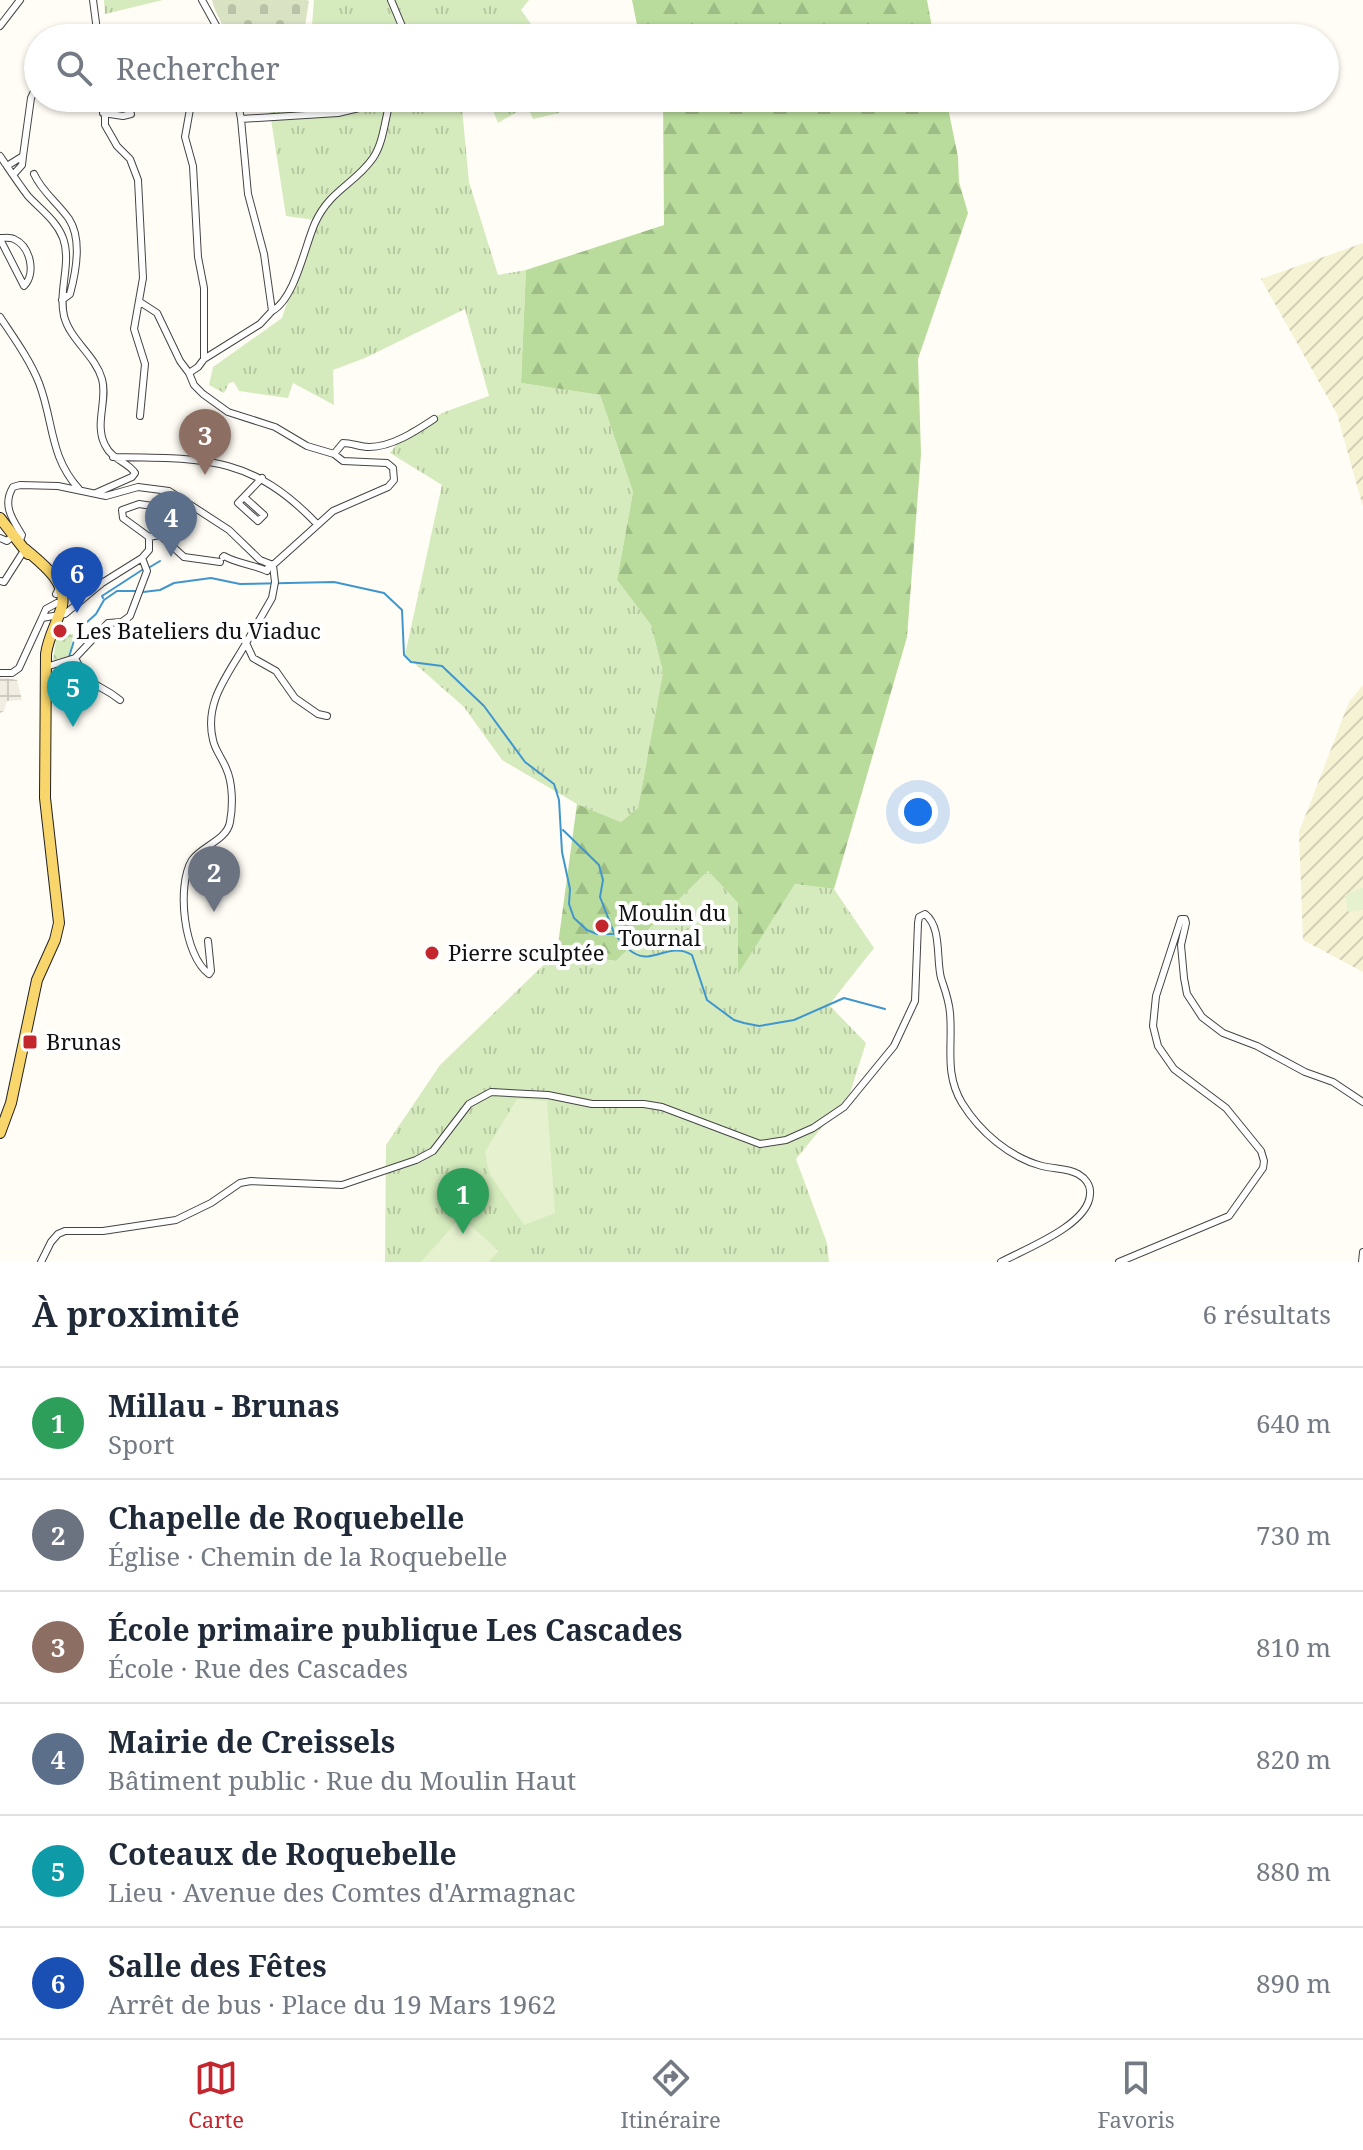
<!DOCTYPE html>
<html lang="fr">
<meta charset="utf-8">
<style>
:root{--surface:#fff;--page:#f6f6f7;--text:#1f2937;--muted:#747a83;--line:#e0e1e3;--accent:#c4262e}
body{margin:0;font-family:"Noto Serif",serif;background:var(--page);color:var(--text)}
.you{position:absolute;left:918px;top:812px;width:28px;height:28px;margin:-20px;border:6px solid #fff;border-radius:50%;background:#1a73e8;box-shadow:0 0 0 12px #1a73e833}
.badge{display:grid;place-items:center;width:52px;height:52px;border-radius:50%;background:var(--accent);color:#fff;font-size:26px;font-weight:700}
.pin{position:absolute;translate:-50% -66px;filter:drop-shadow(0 2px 4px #0008)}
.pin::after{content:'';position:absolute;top:42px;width:28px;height:24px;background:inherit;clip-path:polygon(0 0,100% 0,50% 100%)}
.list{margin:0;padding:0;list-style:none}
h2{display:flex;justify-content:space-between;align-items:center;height:104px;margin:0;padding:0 32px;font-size:34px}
h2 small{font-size:26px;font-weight:400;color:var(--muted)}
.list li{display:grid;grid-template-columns:52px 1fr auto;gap:24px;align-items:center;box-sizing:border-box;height:112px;padding:0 32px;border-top:2px solid var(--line)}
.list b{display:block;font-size:30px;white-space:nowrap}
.list p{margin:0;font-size:26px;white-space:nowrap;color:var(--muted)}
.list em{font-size:26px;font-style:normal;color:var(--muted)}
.icon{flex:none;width:44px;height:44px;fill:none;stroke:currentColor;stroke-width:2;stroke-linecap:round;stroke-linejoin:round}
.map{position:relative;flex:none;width:1363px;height:1262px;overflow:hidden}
.search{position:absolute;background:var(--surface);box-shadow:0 2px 6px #0004;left:24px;right:24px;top:24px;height:88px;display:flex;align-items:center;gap:20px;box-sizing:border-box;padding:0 28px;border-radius:44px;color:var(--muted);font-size:30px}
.sheet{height:776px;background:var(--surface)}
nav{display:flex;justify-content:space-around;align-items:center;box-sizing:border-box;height:112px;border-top:2px solid var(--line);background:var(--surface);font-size:22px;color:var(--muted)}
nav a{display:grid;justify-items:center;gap:4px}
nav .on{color:var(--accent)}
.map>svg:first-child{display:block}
</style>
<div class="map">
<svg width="1363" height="1262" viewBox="0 0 1363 1262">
<defs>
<pattern id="farmland-furrows" width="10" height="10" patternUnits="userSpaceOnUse" patternTransform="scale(2)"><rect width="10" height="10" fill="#f6f3d4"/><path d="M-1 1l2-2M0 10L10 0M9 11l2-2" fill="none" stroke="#d2cfb5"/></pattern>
<pattern id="grass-tufts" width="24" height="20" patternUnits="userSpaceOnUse" patternTransform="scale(2)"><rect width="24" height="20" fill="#d5ebbd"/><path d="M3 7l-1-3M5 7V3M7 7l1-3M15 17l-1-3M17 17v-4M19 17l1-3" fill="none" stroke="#b6c8a1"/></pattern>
<pattern id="forest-firs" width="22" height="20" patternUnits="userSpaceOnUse" patternTransform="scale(2)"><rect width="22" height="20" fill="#b9dc9c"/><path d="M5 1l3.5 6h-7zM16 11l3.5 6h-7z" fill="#9ebc85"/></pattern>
<pattern id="cemetery-stones" width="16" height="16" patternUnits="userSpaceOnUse" patternTransform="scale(2)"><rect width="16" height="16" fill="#d9e3c4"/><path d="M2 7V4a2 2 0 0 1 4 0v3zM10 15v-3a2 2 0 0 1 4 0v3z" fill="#b9c2a7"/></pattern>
<pattern id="park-crowns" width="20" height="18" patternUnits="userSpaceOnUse" patternTransform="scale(2)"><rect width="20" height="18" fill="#d5ebbd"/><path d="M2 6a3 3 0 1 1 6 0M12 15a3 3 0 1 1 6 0" fill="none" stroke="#b6c8a1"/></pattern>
<pattern id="plaza-grid" width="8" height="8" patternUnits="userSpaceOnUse" patternTransform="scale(2)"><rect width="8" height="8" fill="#f1ede2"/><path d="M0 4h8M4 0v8" fill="none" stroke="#cecac1"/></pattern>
</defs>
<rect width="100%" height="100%" fill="#fffdf5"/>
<path fill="url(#farmland-furrows)" d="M 1363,243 L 1363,507 L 1337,414 L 1261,279 Z
M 1363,685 L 1363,972 L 1303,940 L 1299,832 L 1349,702 Z"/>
<path fill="url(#grass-tufts)" d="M 104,0 L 163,0 L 105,14 Z
M 314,0 L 529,0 L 521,10 L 541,38 L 311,38 Z
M 283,98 L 461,98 L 469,182 L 498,275 L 526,270 L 521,383 L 600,395 L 633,492 L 617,580 L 651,625 L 663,672 L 638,808 L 621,822 L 577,804 L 502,760 L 464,707 L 405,655 L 442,485 L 390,453 L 409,429 L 447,411 L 489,396 L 465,309 L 365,358 L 333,370 L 334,405 L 293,383 L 288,398 L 239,391 L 234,382 L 229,383 L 224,393 L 209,385 L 213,367 L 282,318 L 315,220 L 286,216 L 270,113 Z
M 488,98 L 562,98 L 559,113 L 533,119 L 527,106 L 498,123 Z
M 708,871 L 738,903 L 738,972 L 795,884 L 834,889 L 874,948 L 829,1005 L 866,1043 L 850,1093 L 796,1159 L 827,1243 L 829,1262 L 385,1262 L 386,1145 L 440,1065 L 557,952 L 616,961 Z"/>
<path fill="url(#forest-firs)" d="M 632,0 L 927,0 L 934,38 L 661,38 L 660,33 L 638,30 Z
M 663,98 L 946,98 L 958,157 L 959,182 L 968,213 L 918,359 L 921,454 L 907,637 L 834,889 L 795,884 L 738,974 L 738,903 L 708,871 L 616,961 L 557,952 L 577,804 L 621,822 L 638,808 L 663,672 L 651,625 L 617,580 L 633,492 L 600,395 L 521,383 L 526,270 L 664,225 Z"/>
<path fill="url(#cemetery-stones)" d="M 212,0 L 307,0 L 309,1 L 303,38 L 227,38 C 224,24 215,14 212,0 Z"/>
<path fill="url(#park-crowns)" d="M 57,633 L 73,634 L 70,656 L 53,660 Z"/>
<path fill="#e6f2cf" d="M 1363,887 L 1363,910 L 1348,912 L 1345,895 Z
M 517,1099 L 547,1101 L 555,1213 L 524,1225 L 489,1173 L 485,1152 Z
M 461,1217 L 499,1251 L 488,1262 L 421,1262 Z"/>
<path fill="url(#plaza-grid)" d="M 0,677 L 17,680 L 22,700 L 7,701 L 4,711 L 0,713 Z"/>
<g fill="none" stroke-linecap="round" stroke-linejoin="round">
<path stroke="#3f96cf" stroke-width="2" d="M 150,567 L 160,561
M 143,592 L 160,590 L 174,583 L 211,578 L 240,584 L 334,582 L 384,593 L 402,610 L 404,655 L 411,662 L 442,666 L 484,706 L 525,762 L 554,784 L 559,800 L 562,852 L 570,889 L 569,904 L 574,918 L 587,930 L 597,934 L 614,934 C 621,940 626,949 634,953 C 653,965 670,941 692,955 L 707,1000 L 734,1020 L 744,1023 L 759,1026 L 794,1020 L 844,998 L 885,1009
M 103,598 L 102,596 L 142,570
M 69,657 L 77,631 L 96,614 L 104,600 L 117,591 L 136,591
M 563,830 L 599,865 L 603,880 L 600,897 L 614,933"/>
<g stroke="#444" stroke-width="8">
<path id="minor" d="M 93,0 L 98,38
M 202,0 L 223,38
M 391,0 L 407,38
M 0,26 L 20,0
M 105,98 L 105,125 L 117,146 L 130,159 L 138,180 L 143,278 L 134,329 L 145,364 L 140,416
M 192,98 L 185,137 L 193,166 L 198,257 L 204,288 L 204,359
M 103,113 L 123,116 L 131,114
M 241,119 L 338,113 L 359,108
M 0,156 C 9,169 18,183 28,196 C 40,209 56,220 63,238 C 72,263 58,290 64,316 C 70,340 95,355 102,379 C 108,400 94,424 105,445 C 112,460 128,462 135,473 L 132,477 L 96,493
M 23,156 L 31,98 L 38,83
M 7,166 L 23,156 L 22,165 L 13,175
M 34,174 C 42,192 58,203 69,219 C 82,239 76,272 70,294 L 62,300
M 0,238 C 5,238 10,237 14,239 C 31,247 36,274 24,286 L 0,239
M 140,302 L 157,313 L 180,361 L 189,373 L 198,367 L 204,359 L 260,324 L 272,311 L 264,254 L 248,194 L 241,119 L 237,98
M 272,311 C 295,299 305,245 315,223 C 330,190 355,184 373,158 C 384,142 385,117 391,98
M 0,317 C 14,338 30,360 39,383 C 54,422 49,456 79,489
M 334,454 L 343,443 C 352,443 360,447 369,447 C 392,447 416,431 434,419
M 113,457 C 202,458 251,455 316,523
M 244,497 L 264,515 L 258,521 L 238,503 L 262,478
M 149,537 L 123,518 L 122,510 L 139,504 L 173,509 L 185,504
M 149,537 L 160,535 L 184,557 L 220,562
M 0,538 L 7,541 L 13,536
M 19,543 L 22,535 C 12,519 2,505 13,487 L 20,485 L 58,486 L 106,496 L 138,487 L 169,491 L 229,530 L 260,560 L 273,565 L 333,511 L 388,487 L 394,480 L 393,468 L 387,463 L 343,461 L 334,454 L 307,446 L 275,427 L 228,412 L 203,394 L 194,385 L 189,373
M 223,557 L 224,556 C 238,564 252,564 267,571 L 269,565
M 0,581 L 4,582 L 25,549
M 56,594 L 59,588 C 71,583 79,574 91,574 L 100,585
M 57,603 L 46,609 L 42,618 L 65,614 L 102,583 L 142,558 L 149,550 L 149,537
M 246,643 L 253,658 L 276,671 L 295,698 L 318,714 L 327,716
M 75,658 C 91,691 95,680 120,700
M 46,667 L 75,658 L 108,623 L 122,622 L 130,616 L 147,571 L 142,558
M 0,673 L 12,673 L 19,668 L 42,618
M 208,941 L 211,971 L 209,974 C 184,956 176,886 192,860 C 202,846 227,840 230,822 C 233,806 233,783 226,768 C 222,758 215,750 213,740 C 204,703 227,676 245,645 C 254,629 263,614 272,598 L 275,582 L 273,565
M 41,1262 L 51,1242 L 58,1234 L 65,1231 L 103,1231 L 176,1220 L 211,1203 L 240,1183 L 251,1181 L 342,1185 L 416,1160 L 433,1151 L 469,1104 L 491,1092 L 548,1095 L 592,1104 L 644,1104 L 662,1107 L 760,1144 L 786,1140 L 813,1128 L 844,1107 L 894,1046 L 915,1001 L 918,923 L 919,917 L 925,914 C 942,927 936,959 941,978 C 945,990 949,1000 950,1013 C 953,1045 944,1073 962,1103 C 980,1132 1009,1157 1042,1166 C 1054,1169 1068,1168 1078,1174 C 1085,1178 1091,1185 1090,1194 C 1089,1225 1025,1249 1001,1262
M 1119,1262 L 1229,1216 L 1263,1168 L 1264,1161 L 1261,1151 L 1226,1108 L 1174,1069 L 1158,1046 L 1153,1026 L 1156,996 L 1181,919 L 1185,919 L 1186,923 L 1181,945 L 1184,978 L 1187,994 L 1202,1017 L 1223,1033 L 1257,1046 L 1305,1072 L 1333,1082 L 1363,1102
M 1362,1262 L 1363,1252"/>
</g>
<g stroke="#222" stroke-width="12">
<path id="primary" d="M 0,518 L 28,554
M 0,1133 L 11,1103 L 37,980 L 55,940 L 59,923 L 45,798 L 46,654 C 48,637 58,621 62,606 C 67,581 41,563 25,549"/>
</g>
<use href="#minor" stroke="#fff" stroke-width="6"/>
<use href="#primary" stroke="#f9d66b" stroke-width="10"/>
</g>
<g fill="#c4262e" stroke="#fff" stroke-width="3">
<circle cx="60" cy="631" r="8"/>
<circle cx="602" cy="926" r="8"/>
<circle cx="432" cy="953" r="8"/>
<rect x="22" y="1034" width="16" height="16" rx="4"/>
</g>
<g text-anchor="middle" stroke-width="8" stroke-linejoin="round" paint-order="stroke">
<g font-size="22" fill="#111" stroke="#fff" text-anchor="start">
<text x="76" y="639">Les Bateliers du Viaduc</text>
<text x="618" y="921">Moulin du<tspan x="618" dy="25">Tournal</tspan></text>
<text x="448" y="961">Pierre sculptée</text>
<text x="46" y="1050">Brunas</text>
</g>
</g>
</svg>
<div class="you"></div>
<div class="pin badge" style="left:463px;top:1234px;background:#2e9e5b">1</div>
<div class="pin badge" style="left:214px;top:912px;background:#6b7280">2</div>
<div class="pin badge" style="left:205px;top:475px;background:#8d6e63">3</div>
<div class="pin badge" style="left:171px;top:557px;background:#5c6f8a">4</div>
<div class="pin badge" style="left:73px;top:727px;background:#0f9aa8">5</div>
<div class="pin badge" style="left:77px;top:613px;background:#1a4fb4">6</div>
<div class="search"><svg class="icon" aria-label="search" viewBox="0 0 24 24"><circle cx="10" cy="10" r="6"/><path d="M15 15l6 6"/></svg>Rechercher</div>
</div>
<section class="sheet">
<h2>À proximité<small>6 résultats</small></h2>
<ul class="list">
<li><span class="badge" style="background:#2e9e5b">1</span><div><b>Millau - Brunas</b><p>Sport</p></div><em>640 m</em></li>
<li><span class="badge" style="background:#6b7280">2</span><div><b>Chapelle de Roquebelle</b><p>Église · Chemin de la Roquebelle</p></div><em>730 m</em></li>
<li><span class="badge" style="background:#8d6e63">3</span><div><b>École primaire publique Les Cascades</b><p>École · Rue des Cascades</p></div><em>810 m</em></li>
<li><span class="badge" style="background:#5c6f8a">4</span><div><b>Mairie de Creissels</b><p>Bâtiment public · Rue du Moulin Haut</p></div><em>820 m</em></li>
<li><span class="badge" style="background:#0f9aa8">5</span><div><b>Coteaux de Roquebelle</b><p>Lieu · Avenue des Comtes d'Armagnac</p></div><em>880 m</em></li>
<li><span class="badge" style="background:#1a4fb4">6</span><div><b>Salle des Fêtes</b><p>Arrêt de bus · Place du 19 Mars 1962</p></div><em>890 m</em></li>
</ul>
</section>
<nav>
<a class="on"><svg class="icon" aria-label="map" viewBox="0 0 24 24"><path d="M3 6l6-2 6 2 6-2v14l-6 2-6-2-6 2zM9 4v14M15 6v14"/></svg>Carte</a>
<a><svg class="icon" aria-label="directions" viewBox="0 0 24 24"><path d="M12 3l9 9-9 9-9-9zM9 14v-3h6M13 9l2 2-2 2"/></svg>Itinéraire</a>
<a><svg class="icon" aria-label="saved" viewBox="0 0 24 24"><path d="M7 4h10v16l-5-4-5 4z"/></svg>Favoris</a>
</nav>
